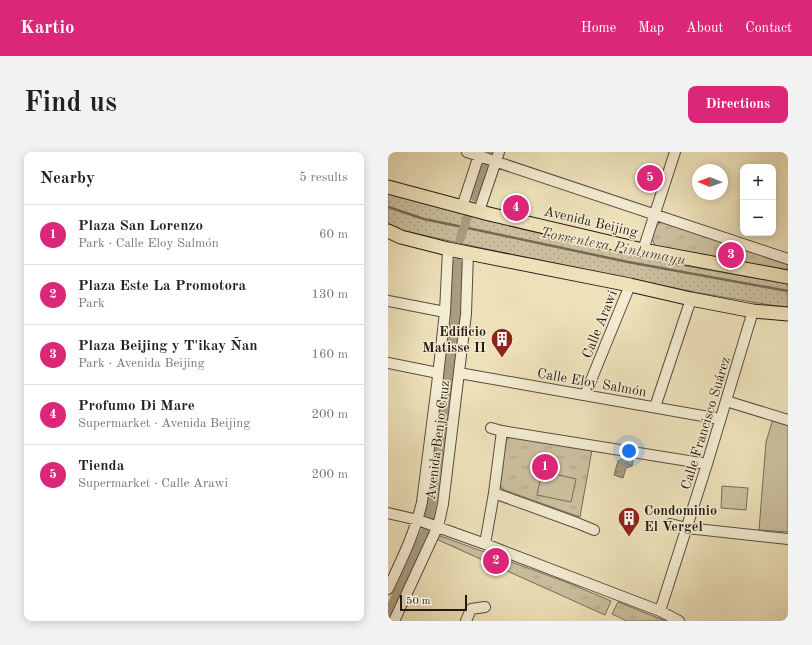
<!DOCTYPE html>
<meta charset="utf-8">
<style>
:root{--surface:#fff;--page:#f2f2f2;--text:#222;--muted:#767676;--line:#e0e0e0;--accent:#db2777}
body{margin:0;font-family:"Old Standard TT",serif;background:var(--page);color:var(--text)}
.controls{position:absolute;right:12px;top:12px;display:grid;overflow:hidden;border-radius:8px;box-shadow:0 2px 10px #0003}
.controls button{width:36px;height:36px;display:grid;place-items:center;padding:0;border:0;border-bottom:1px solid var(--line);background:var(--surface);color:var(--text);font:20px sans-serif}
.compass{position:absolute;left:304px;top:12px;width:36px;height:36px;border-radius:50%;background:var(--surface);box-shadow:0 2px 10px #0003;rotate:271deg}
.scale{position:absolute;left:12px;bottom:10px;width:67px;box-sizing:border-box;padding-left:4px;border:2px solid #261a13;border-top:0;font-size:11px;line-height:14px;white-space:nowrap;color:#261a13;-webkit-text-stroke:3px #f3ecd2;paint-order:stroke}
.you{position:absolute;left:241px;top:299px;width:14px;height:14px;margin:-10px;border:3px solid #fff;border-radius:50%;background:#1a73e8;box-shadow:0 0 0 6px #1a73e833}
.badge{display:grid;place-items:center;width:26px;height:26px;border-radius:50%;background:var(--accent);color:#fff;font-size:13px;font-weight:700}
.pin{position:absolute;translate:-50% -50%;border:2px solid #fff;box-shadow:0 1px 4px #0006}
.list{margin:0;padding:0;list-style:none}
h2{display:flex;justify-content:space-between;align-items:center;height:52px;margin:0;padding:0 16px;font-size:17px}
h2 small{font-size:13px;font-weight:400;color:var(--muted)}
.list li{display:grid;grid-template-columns:26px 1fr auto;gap:12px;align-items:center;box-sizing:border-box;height:60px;padding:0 16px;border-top:1px solid var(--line)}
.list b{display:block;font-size:15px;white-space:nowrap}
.list p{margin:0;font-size:13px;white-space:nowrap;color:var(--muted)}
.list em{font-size:13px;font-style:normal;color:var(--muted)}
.map{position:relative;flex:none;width:400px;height:469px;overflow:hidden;border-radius:8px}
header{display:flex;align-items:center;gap:24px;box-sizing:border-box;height:56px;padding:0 20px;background:var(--accent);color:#fff}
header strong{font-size:19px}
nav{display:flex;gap:22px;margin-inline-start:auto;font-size:14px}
.intro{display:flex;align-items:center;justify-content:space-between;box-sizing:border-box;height:96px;padding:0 24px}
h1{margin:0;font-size:28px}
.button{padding:10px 18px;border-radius:8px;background:var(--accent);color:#fff;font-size:14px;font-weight:700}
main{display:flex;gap:24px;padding:0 24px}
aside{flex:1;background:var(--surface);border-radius:8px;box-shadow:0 2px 10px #0003}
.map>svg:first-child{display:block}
</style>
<header>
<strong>Kartio</strong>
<nav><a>Home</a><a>Map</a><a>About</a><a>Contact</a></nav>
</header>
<div class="intro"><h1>Find us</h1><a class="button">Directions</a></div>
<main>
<aside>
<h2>Nearby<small>5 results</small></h2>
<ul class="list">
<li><span class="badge">1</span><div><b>Plaza San Lorenzo</b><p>Park · Calle Eloy Salmón</p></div><em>60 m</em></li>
<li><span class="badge">2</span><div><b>Plaza Este La Promotora</b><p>Park</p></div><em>130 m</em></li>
<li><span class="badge">3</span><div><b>Plaza Beijing y T'ikay Ñan</b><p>Park · Avenida Beijing</p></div><em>160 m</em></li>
<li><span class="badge">4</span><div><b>Profumo Di Mare</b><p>Supermarket · Avenida Beijing</p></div><em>200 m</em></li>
<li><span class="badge">5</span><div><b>Tienda</b><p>Supermarket · Calle Arawi</p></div><em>200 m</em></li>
</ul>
</aside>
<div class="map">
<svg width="400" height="469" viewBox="0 0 400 469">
<defs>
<pattern id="grass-dots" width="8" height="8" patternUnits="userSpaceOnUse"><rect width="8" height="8" fill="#cbbf9e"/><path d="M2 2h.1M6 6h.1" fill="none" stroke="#aea487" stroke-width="1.8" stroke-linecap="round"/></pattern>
<pattern id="park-tufts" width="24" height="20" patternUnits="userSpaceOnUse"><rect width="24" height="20" fill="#cbbf9e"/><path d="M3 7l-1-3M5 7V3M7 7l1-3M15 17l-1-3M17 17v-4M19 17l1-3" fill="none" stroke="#aea487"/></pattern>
<pattern id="water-ripples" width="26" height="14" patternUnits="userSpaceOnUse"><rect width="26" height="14" fill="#a99d81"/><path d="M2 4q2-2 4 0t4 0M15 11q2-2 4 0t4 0" fill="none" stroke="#897f68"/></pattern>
</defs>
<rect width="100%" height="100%" fill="#ede1ba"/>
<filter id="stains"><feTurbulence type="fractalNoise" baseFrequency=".005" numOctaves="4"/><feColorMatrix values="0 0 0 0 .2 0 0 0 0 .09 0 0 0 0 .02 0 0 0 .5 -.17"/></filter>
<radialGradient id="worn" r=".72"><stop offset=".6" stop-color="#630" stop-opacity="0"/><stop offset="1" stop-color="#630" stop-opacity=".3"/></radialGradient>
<path fill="url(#grass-dots)" stroke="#786c58" d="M 0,40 L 94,66 L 247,104 L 309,116 L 400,132 L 400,155 L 382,153 L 306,140 L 98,97 L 17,79 L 0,71 Z
M 64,110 L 64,164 L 41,349 L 37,365 L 35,364 Z
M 72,110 L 74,111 L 74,162 L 48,368 L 44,366 L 63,231 L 70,167 L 71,157 L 71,114 Z"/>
<path fill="url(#park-tufts)" stroke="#786c58" d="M 274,70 L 400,111 L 400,119 L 351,111 L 268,94 C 261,87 265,74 274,70 Z
M 122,284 L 204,298 L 192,365 L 116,338 L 113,336 L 111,331 L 118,289 Z
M 50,383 L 178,430 L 223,449 L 217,463 L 48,387 Z
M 230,450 L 275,468 L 277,469 L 239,469 L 224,462 Z"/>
<path fill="#cbbf9e" stroke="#786c58" d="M 385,267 L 400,271 L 400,380 L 371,378 L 378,290 Z
M 154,319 L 188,327 L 183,350 L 149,343 Z
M 334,334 L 360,336 L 358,358 L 333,356 Z"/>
<path fill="url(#water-ripples)" stroke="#756955" d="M 240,304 L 246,305 L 244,314 L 238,316 L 235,326 L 226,323 L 230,309 Z"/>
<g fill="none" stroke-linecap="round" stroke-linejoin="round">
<path stroke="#756955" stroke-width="2.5" d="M 0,55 L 36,67 L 94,79 L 240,110 L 400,139"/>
<path stroke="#a99d81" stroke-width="9" d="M 87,45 L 102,0
M 72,87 L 79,66
M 42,364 L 68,166 L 69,110
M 0,462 L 37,379"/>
<g stroke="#584c3d" stroke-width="12">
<path id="minor" d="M 79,0 L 400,107
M 74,55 L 92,0
M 91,59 L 111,0
M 255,98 L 287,0
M 0,149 L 57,160
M 0,211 L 50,221
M 71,221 L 332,267
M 197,243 L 242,133
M 338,249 L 400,268
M 267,255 L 303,147
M 103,276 L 114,279 L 319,312
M 106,341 L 189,371 L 206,378
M 0,361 L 30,368 L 97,392 L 272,459 L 291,469
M 282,372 L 299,376 L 400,387
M 97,392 L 106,341 L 114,279
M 0,437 C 13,409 27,381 34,350 L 49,233 L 57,160 L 60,97
M 272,459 L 319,312 L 365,159
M 6,469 L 49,376 L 52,366 L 55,352 L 75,187 L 78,162 L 80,100
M 78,469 L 83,457 L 97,455"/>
</g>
<g stroke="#261a13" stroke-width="15">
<path id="major" d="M 0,35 L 101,62 L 255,98 L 400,125
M 0,79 L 13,85 L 60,97 L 242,133 L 303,147 L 365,159 L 400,162"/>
</g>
<use href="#minor" stroke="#f3ecd2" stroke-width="10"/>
<use href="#major" stroke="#ede1ba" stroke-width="13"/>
</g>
<defs>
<g id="building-pin" transform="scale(1.15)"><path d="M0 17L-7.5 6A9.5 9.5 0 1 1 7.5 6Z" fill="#8f2418" stroke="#f3ecd2"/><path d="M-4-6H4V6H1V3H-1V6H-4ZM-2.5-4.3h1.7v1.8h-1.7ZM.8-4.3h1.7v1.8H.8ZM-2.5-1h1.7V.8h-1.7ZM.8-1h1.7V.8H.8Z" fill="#fff"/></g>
</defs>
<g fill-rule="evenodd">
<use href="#building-pin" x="114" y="187"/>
<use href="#building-pin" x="241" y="366"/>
</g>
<g text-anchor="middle" stroke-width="3" stroke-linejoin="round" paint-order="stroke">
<g font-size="14" fill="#261a13" stroke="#f3ecd2">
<text transform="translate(203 69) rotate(13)" y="5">Avenida Beijing</text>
<text transform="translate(211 172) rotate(-68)" y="5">Calle Arawi</text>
<text transform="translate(204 230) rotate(10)" y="5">Calle Eloy Salmón</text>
<text transform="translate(317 271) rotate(-73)" y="5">Calle Francisco Suárez</text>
<text transform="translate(49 288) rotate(-83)" y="5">Avenida Benjo Cruz</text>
</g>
<g font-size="14" font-weight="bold" fill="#261a13" stroke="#f3ecd2" text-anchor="end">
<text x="98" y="184">Edificio<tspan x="98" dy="16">Matisse II</tspan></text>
<text x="256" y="363" text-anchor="start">Condominio<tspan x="256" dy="16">El Vergel</tspan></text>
</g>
<g font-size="15" font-style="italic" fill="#5a4e3f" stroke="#f3ecd2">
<text transform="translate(225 94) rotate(11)" y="5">Torrentera Pintumayu</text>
</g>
</g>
<rect width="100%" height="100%" filter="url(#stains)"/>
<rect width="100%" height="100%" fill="url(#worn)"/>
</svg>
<div class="controls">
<button>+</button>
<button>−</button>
</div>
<svg class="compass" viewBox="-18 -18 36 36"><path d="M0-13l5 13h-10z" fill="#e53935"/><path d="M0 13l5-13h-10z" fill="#767676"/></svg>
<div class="scale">50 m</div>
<div class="you"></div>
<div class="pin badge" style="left:157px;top:315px">1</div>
<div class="pin badge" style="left:108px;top:409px">2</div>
<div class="pin badge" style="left:343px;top:103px">3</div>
<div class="pin badge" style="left:128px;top:56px">4</div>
<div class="pin badge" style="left:262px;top:26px">5</div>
</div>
</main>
